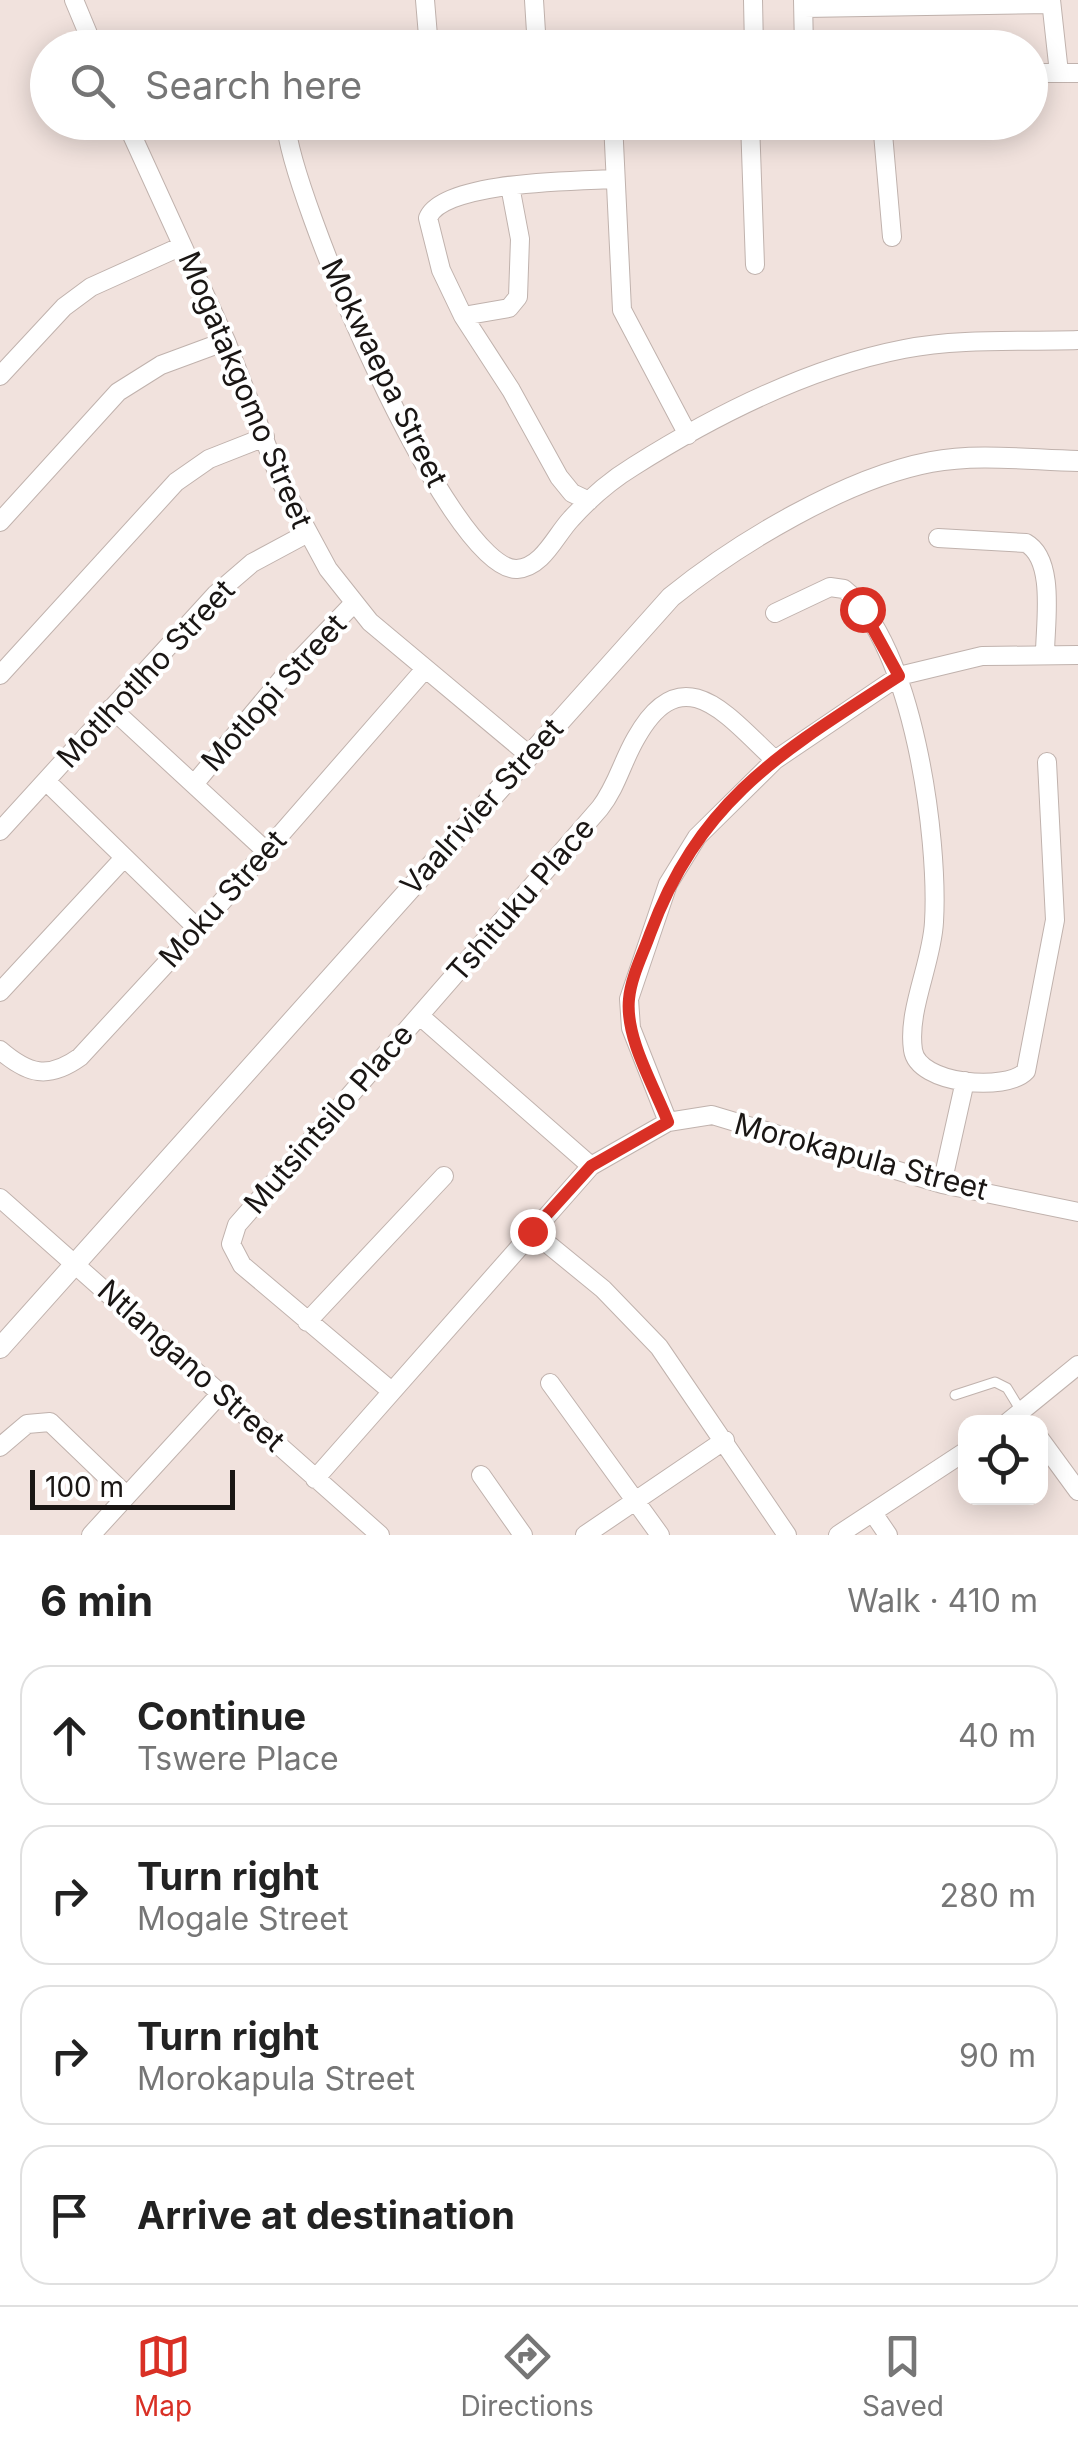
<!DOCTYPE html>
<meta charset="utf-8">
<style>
:root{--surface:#fff;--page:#f2f2f2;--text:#222;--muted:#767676;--line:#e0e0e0;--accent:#d93025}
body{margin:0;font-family:Inter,sans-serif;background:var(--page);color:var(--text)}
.controls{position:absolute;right:30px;bottom:30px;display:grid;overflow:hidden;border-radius:20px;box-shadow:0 5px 25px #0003}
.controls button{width:90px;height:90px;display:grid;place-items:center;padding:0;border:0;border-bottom:2px solid var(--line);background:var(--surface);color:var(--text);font:50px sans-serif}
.scale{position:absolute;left:30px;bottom:25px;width:205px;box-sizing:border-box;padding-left:10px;border:5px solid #1a1614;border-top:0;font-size:28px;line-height:35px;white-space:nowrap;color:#1a1614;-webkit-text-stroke:8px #fff;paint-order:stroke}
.stop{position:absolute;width:30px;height:30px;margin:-22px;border:8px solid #d93025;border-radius:50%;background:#fff}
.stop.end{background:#d93025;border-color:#fff;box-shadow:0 2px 10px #0008}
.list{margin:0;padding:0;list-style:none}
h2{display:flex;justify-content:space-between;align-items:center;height:130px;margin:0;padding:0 40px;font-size:42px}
h2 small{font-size:32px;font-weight:400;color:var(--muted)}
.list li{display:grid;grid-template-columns:65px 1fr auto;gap:30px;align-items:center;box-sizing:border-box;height:140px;margin:0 20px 20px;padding:0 20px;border:2px solid var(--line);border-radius:30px}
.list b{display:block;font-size:38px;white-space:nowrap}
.list p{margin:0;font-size:32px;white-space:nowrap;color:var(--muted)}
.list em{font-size:32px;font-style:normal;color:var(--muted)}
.icon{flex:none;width:55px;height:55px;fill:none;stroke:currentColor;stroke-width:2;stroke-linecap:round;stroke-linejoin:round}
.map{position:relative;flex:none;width:1078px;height:1535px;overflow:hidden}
.search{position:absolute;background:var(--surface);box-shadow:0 5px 25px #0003;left:30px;right:30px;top:30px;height:110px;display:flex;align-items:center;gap:25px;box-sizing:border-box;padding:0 35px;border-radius:55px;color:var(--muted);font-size:38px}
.sheet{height:770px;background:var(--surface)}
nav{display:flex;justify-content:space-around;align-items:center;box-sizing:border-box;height:140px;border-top:2px solid var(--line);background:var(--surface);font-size:28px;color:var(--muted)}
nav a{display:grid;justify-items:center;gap:5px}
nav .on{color:var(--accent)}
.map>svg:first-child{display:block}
</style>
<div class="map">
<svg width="1078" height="1535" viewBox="0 0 1078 1535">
<rect width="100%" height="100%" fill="#f1e2dd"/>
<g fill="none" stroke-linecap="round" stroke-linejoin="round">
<g stroke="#c0b2ad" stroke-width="11">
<path id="service" d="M 955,1395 L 995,1382 L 1007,1388 L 1021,1411"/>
</g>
<g stroke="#c0b2ad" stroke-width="20">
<path id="minor" d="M 74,0 L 94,48
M 425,0 L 429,48
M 534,0 L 537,48
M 753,0 L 754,48
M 803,0 L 804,48
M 1051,0 L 1059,73
M 804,8 L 1051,4
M 1030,73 L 1078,73
M 126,122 L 226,341 L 281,482 L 328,569 L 370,622 L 529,755
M 286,122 C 288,189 449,572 517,569 C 543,567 555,536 571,519 C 589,499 611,480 634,466 C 715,415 811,367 904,349 C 960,338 1021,342 1078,340
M 613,122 L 622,310 L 688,435
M 750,122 L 755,265
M 882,122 L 892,237
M 463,316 L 509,308 L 518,297 L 520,239 L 510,186
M 0,376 L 64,307 L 91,287 L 182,246
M 589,501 L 572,493 L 559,477 L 511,390 L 463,316 L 441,270 L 428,218 C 442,181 577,181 614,179
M 0,522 L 118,392 L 161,365 L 226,341
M 938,538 L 1026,543 C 1056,560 1045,624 1045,654
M 775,613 L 830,587 L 844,589 C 913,644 939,838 934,922 C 932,963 907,1010 913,1050 C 918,1085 1007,1092 1026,1071 L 1055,920 L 1047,762
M 0,675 L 176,482 L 209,459 L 265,437
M 111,708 L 266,851
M 46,781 L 198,929
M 195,783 L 286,674 L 353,604
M 0,831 L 216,594 L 252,563 L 306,534
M 0,992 L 123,859
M 420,1016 L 591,1166
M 0,1050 C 28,1074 48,1080 80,1057 L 198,929 L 425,669
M 668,1122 L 631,1028 L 629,999 L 668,884 L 697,837 L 775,760 L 899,676 L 982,656 L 1078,655
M 942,1184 L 965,1081
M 0,1198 L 380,1535
M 532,1231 L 603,1289 L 659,1347 L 787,1535
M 307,1322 L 444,1176
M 550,1383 L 660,1535
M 390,1390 L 242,1265 L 231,1244 L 237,1225 L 600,808 C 617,786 622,762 636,738 C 683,654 729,718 775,760
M 1008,1422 L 1078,1365
M 1040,1439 L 1078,1491
M 0,1447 L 27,1424 L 50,1422 L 126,1495
M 481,1475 L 523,1535
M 315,1479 L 591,1166 L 668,1122 L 712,1115 L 942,1184 L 1078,1212
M 873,1513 L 888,1535
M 91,1535 L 222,1392
M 585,1535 L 725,1440
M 838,1535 L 966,1451"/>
</g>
<g stroke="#c0b2ad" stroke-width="22">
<path id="tertiary" d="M 0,1348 L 671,597 C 738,543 846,478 931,462 C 978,453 1030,460 1078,461"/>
</g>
<use href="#service" stroke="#fff" stroke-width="9"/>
<use href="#minor" stroke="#fff" stroke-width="18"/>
<use href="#tertiary" stroke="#fff" stroke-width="20"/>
</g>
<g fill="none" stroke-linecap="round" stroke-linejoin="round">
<path stroke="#d93025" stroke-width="12" d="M 532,1231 L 591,1166 L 668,1122 C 654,1086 625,1038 629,999 C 631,977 643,954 650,934 C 700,798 783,751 899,676 L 862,609"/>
</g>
<g text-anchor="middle" stroke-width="8" stroke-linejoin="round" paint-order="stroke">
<g font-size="30" fill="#1a1614" stroke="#fff">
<text transform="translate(384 373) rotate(64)" y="10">Mokwaepa Street</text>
<text transform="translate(245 390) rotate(67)" y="10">Mogatakgomo Street</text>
<text transform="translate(146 674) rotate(-47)" y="10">Motlhotlho Street</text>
<text transform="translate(274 693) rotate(-48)" y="10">Motlopi Street</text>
<text transform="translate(482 807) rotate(-48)" y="10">Vaalrivier Street</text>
<text transform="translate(223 899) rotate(-48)" y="10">Moku Street</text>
<text transform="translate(521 900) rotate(-49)" y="10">Tshituku Place</text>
<text transform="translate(329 1119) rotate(-49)" y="10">Mutsintsilo Place</text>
<text transform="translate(861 1157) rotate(15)" y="10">Morokapula Street</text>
<text transform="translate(191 1366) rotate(42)" y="10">Ntlangano Street</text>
</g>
</g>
</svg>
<div class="controls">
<button><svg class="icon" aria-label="locate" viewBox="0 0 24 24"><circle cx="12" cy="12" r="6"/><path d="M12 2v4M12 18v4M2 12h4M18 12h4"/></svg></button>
</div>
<div class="scale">100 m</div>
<div class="stop" style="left:862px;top:609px"></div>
<div class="stop end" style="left:532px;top:1231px"></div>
<div class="search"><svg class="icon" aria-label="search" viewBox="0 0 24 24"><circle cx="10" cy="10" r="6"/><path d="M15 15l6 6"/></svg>Search here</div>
</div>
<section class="sheet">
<h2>6 min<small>Walk · 410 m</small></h2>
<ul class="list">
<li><svg class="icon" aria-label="ahead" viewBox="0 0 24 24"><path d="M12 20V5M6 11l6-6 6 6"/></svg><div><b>Continue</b><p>Tswere Place</p></div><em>40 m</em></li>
<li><svg class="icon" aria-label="right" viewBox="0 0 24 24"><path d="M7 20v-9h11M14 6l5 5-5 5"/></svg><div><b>Turn right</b><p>Mogale Street</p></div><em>280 m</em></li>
<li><svg class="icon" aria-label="right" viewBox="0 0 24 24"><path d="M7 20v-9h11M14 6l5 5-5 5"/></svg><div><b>Turn right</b><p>Morokapula Street</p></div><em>90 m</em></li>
<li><svg class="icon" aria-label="arrive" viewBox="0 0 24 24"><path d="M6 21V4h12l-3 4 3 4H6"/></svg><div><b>Arrive at destination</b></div></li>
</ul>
</section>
<nav>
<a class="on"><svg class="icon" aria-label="map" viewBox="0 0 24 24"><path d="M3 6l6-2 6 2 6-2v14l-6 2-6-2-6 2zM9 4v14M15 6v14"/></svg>Map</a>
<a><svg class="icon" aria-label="directions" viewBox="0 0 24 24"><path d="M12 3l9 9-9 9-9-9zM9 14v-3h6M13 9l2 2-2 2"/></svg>Directions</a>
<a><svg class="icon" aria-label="saved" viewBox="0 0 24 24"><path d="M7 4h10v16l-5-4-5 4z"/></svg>Saved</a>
</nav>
